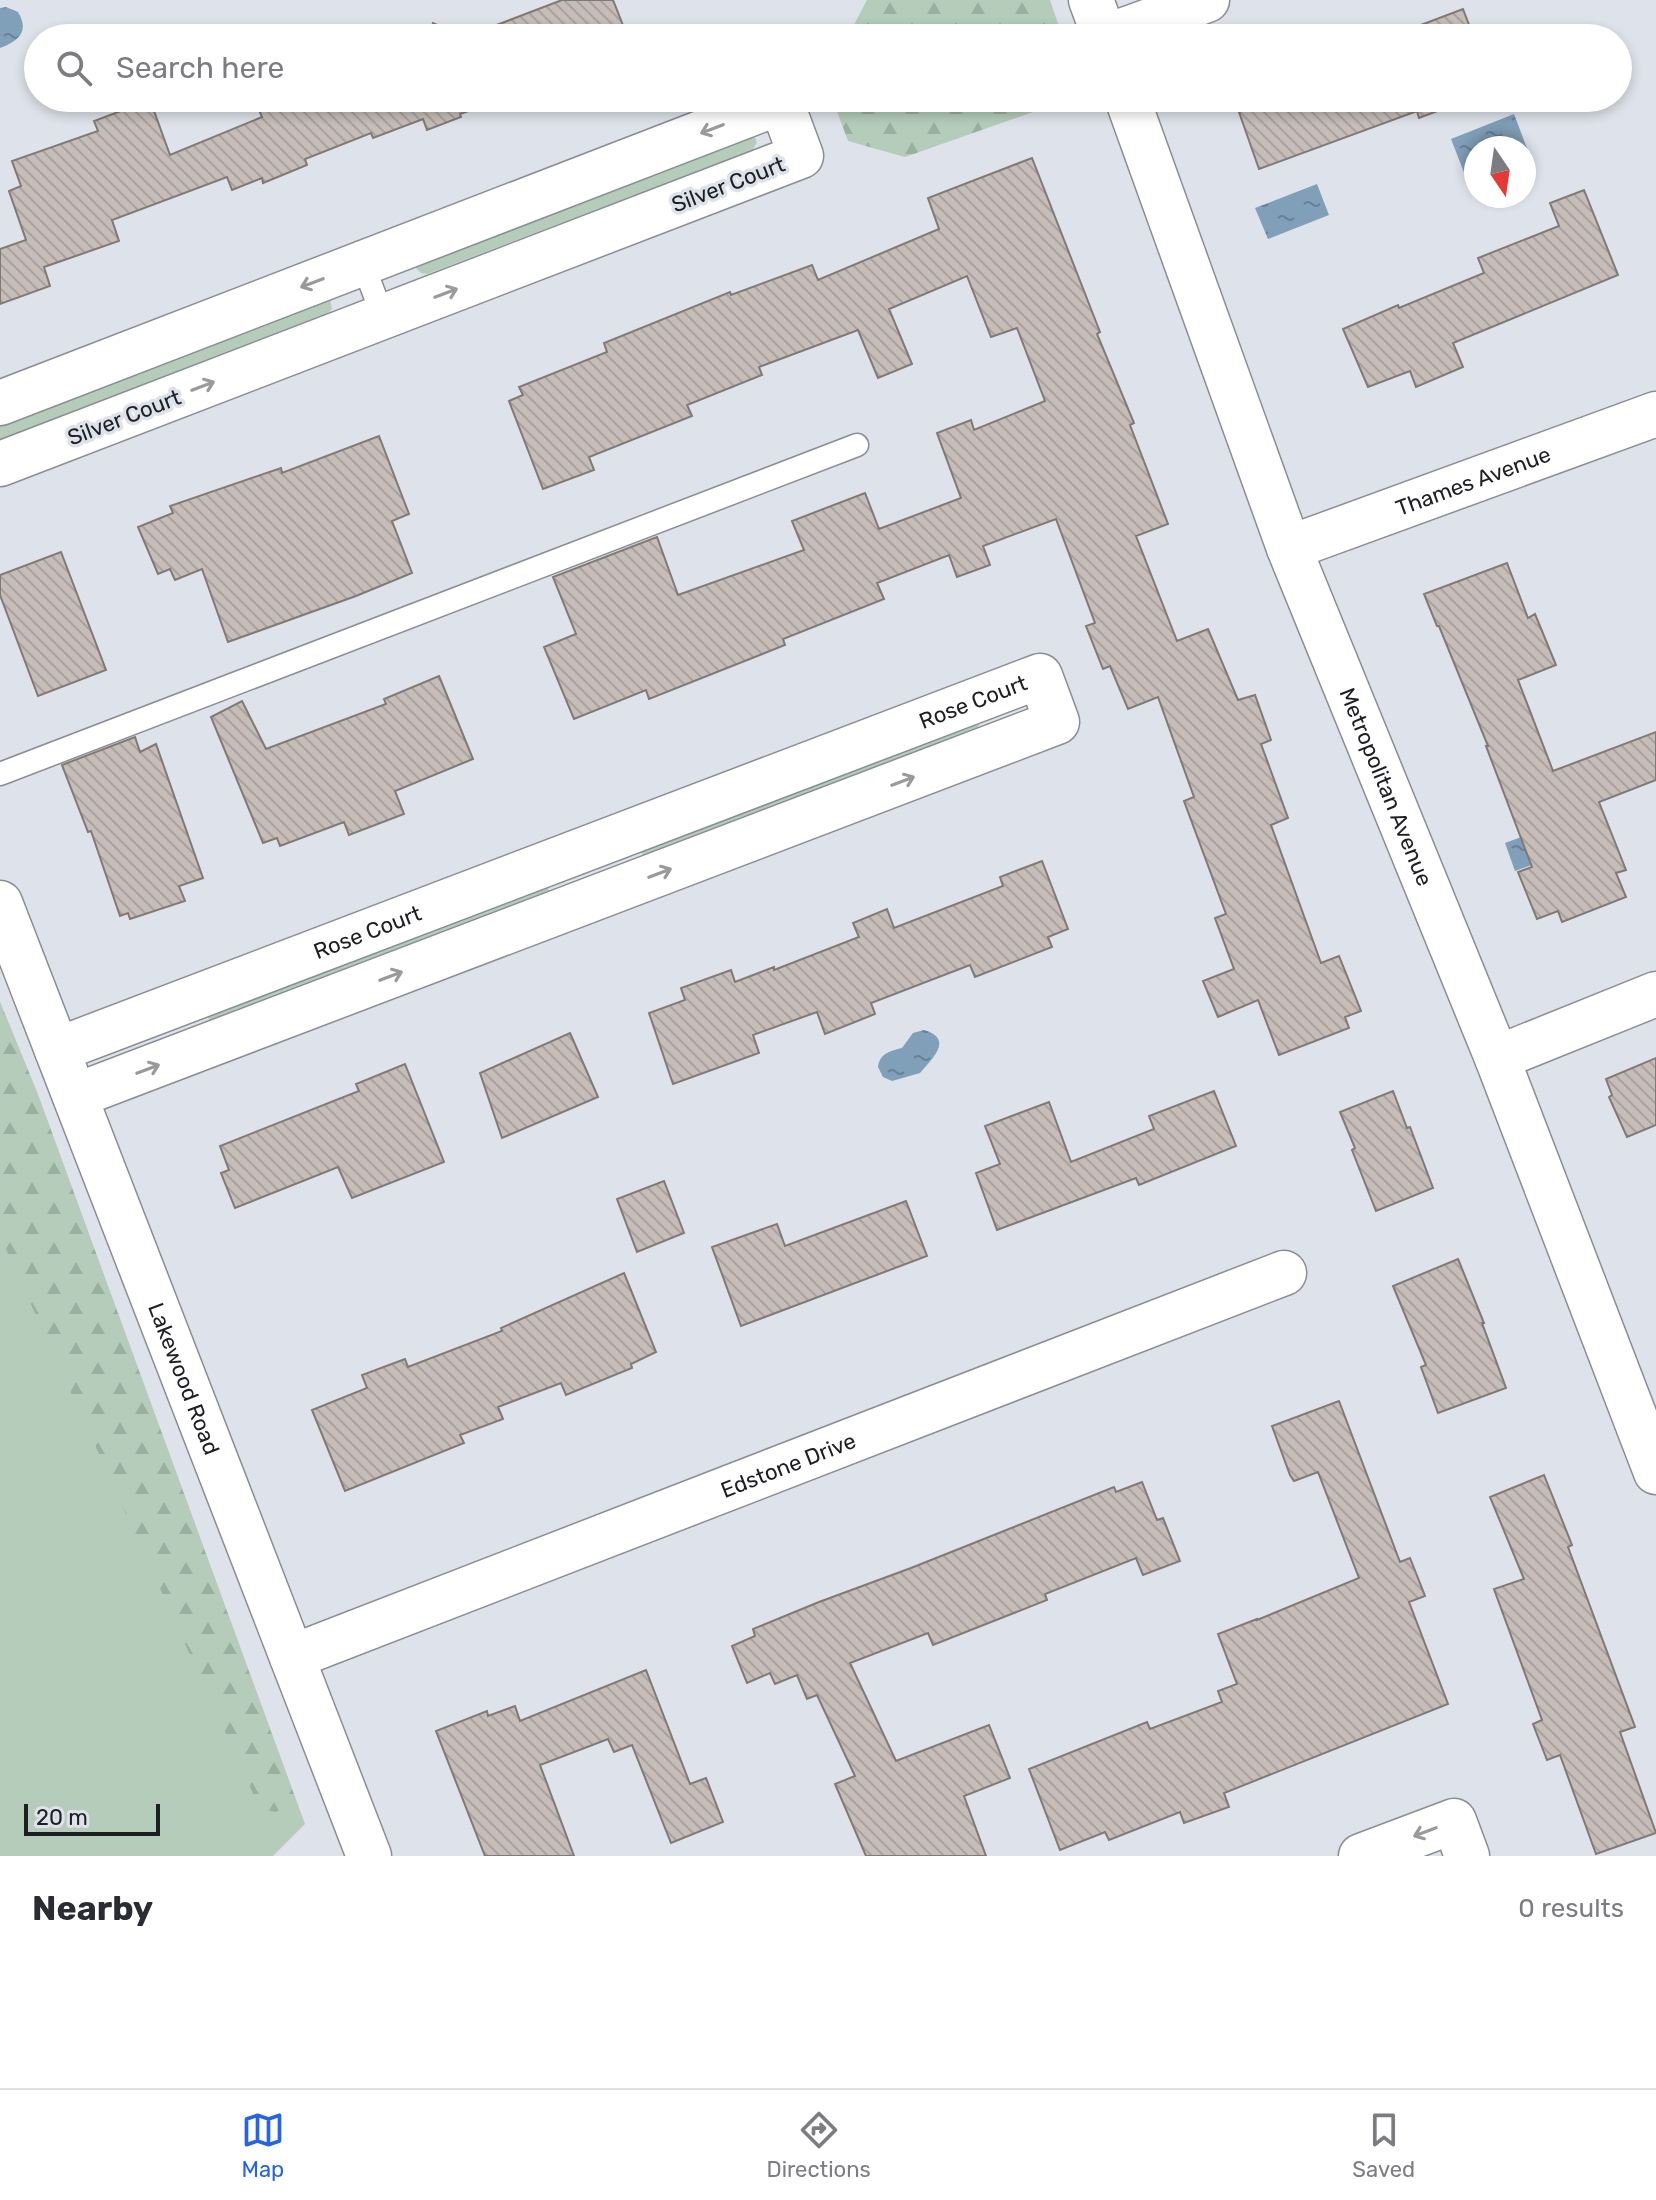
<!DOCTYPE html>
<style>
:root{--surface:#fff;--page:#f7f7f7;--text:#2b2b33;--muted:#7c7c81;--line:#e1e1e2;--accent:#2563eb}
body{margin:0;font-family:Rubik,sans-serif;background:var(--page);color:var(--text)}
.compass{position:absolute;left:1464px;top:136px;width:72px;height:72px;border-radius:50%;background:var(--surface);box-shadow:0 4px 12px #0003;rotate:167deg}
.scale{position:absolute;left:24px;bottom:20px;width:136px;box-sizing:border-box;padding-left:8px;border:4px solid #1e1f22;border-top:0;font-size:22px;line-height:28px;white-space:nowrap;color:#1e1f22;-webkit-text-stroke:6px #dee2ea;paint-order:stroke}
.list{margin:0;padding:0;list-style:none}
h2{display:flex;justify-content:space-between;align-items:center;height:104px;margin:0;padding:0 32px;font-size:34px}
h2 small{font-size:26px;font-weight:400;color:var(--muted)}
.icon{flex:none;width:44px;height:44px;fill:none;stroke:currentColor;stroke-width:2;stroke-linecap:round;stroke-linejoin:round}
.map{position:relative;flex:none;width:1656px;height:1856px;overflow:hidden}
.search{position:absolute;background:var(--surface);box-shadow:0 4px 12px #0003;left:24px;right:24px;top:24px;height:88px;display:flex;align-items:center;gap:20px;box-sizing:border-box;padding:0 28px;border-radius:44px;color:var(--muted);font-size:30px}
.sheet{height:232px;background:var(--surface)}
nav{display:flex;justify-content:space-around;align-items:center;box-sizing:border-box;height:112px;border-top:2px solid var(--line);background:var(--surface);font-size:22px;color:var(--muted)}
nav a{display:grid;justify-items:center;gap:4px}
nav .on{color:var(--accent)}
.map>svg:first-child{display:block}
</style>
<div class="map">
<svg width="1656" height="1856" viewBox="0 0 1656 1856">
<defs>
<pattern id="forest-firs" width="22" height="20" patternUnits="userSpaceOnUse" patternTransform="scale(2)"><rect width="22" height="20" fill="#b5ccbb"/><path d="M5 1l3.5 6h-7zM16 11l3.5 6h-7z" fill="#9bafa0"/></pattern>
<pattern id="water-ripples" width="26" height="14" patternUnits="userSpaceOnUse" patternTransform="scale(2)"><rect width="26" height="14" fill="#809fb8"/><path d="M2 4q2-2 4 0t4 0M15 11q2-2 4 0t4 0" fill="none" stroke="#688195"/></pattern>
<pattern id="building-back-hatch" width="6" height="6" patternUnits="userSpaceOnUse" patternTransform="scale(2)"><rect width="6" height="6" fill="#c6bdb9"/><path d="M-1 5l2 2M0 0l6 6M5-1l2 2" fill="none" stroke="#aaa29f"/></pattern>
</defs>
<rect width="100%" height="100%" fill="#dee2ea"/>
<path fill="#b5ccbb" d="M 753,134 L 757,142 L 752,151 L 746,153 L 427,274 L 421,273 L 414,266 Z
M 330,299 L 332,309 L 325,316 L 0,440 L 0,417 Z
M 977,720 L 979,724 L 977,732 L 644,857 L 639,848 Z
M 548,885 L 549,893 L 213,1025 L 206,1015 Z
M 0,1002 L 37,1092 L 305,1824 L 273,1856 L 0,1856 Z"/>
<path fill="url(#forest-firs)" d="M 867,0 L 1050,0 L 1063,38 L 847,38 Z
M 832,98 L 1073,98 L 905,157 L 848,141 Z
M 0,1002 L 37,1092 L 294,1795 L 291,1804 L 276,1812 L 260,1809 L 0,1236 Z"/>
<path fill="url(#water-ripples)" d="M 6,7 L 18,12 C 30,32 18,41 0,48 L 0,8 Z
M 1514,114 L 1528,151 L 1524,152 L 1524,148 L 1476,148 L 1476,171 L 1465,175 L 1451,139 Z
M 1317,184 L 1329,215 L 1268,239 L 1255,208 Z
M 1554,825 L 1564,853 L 1515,871 L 1505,843 Z
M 924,1030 C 955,1039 931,1060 920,1073 L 892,1081 L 883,1077 L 878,1067 C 880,1053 890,1051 902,1048 L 913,1033 Z"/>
<path fill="url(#building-back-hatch)" stroke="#817974" stroke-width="2" d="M 562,0 L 613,0 L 628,38 L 427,38 L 433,23 L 460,35 L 472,30 L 473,34 Z
M 1463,9 L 1474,38 L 1389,38 L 1389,37 Z
M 254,98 L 488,98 L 475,102 L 477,108 L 460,114 L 461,117 L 427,130 L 423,119 L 373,138 L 371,133 L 305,159 L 307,165 L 263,183 L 262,178 L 232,190 L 227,177 L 112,220 L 119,241 L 44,267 L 50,286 L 0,304 L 0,249 L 26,240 L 9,191 L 21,186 L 12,161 L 98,131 L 94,121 L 150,100 L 170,155 L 262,117 Z
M 1277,98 L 1472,98 L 1419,118 L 1417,111 L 1259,169 L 1239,112 Z
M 1032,158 L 1100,332 L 1097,334 L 1134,423 L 1130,425 L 1168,524 L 1136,536 L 1177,641 L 1208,629 L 1238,700 L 1255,695 L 1271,740 L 1261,744 L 1288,818 L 1271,825 L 1321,963 L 1339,956 L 1361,1011 L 1345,1017 L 1349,1028 L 1279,1055 L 1258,1000 L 1218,1017 L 1203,981 L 1234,969 L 1215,918 L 1226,914 L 1184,801 L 1194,797 L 1158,697 L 1128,709 L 1110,666 L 1103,669 L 1086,626 L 1095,623 L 1056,519 L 983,546 L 990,565 L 957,577 L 949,555 L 877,583 L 884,599 L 783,639 L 785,645 L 649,699 L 646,690 L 574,719 L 544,647 L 576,634 L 553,577 L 657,537 L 678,595 L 804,550 L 792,521 L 865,493 L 879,529 L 961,498 L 937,433 L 971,420 L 974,430 L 1045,401 L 1017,328 L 991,337 L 967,276 L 889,309 L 912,364 L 878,378 L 858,330 L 759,367 L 762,375 L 687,405 L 692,416 L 589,457 L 594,470 L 543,489 L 509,401 L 523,395 L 519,387 L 607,352 L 604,343 L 730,292 L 731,295 L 812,265 L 818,280 L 939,229 L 928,198 Z
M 1584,190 L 1618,275 L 1453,343 L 1463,367 L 1416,387 L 1410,371 L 1368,387 L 1343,329 L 1398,305 L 1399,308 L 1484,273 L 1478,258 L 1559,226 L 1550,203 Z
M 379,436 L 409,514 L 392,521 L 412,573 L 356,596 L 228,642 L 202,569 L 175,580 L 170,569 L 158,574 L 138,527 L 173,513 L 170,506 L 281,468 L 282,473 Z
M 61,552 L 106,670 L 38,696 L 0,595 L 0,575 Z
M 1507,563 L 1528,618 L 1535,614 L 1556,665 L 1518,680 L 1553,771 L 1656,732 L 1656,780 L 1599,802 L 1626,870 L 1616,873 L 1626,897 L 1562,922 L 1558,911 L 1537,919 L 1518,872 L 1532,867 L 1486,746 L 1488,746 L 1439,626 L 1437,626 L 1424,594 Z
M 439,676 L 473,759 L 395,791 L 404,814 L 349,835 L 344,822 L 280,846 L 277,838 L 263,843 L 211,717 L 242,701 L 266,749 L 386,704 L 384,699 Z
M 135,737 L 140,752 L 156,744 L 203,878 L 179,886 L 185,901 L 130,919 L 128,913 L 120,916 L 91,831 L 88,832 L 62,765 Z
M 1042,861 L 1068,929 L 1048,937 L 1052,947 L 975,977 L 970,965 L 871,1003 L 875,1014 L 825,1034 L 817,1012 L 753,1035 L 759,1053 L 673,1084 L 649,1013 L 685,1000 L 681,988 L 731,970 L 735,982 L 774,967 L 774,970 L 859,937 L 853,923 L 887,909 L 894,928 L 1003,886 L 1000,877 Z
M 570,1033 L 598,1097 L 502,1138 L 480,1073 Z
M 1656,1058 L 1656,1125 L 1627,1137 L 1609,1097 L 1612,1095 L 1606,1079 Z
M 405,1064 L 444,1162 L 352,1198 L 338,1167 L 235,1208 L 221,1173 L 229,1170 L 220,1146 L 359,1091 L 356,1084 Z
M 1214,1091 L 1236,1146 L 1139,1185 L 1136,1178 L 997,1230 L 976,1173 L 1000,1164 L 985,1126 L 1049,1102 L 1071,1162 L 1154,1129 L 1149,1116 Z
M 1393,1091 L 1407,1128 L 1410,1127 L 1433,1188 L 1376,1211 L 1352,1150 L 1355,1148 L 1340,1112 Z
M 664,1181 L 684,1233 L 637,1252 L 617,1199 Z
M 906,1201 L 927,1256 L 741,1326 L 712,1247 L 777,1224 L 785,1246 Z
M 1458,1259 L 1484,1323 L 1482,1323 L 1506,1388 L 1438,1413 L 1421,1367 L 1426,1365 L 1393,1286 Z
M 624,1273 L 656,1352 L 631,1364 L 632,1368 L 566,1395 L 561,1383 L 498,1407 L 503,1419 L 460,1435 L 464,1443 L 345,1491 L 312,1410 L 367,1388 L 362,1375 L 405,1359 L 408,1367 L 502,1331 L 501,1328 Z
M 1339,1401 L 1400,1562 L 1410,1558 L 1425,1596 L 1409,1602 L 1448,1704 L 1224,1793 L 1229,1807 L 1184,1823 L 1180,1812 L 1109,1840 L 1105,1832 L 1060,1850 L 1029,1769 L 1147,1722 L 1150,1729 L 1222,1702 L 1218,1691 L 1237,1684 L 1218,1634 L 1257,1619 L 1257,1620 L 1359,1578 L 1318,1472 L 1294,1481 L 1290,1475 L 1272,1426 Z
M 1544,1475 L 1572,1545 L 1568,1547 L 1635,1727 L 1620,1732 L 1656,1833 L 1596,1854 L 1560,1755 L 1547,1760 L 1533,1724 L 1542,1720 L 1494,1589 L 1524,1579 L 1490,1497 Z
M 1142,1482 L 1157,1520 L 1163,1518 L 1180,1561 L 1143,1575 L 1136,1558 L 1045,1594 L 1047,1600 L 933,1645 L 928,1633 L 850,1663 L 896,1761 L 989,1725 L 1010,1778 L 964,1796 L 986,1856 L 866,1856 L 835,1784 L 855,1776 L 817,1695 L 807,1699 L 797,1675 L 775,1684 L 770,1673 L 747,1683 L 732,1646 L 755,1636 L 753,1629 L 819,1602 L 911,1568 L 1114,1487 L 1116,1492 Z
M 646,1670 L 690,1784 L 706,1778 L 723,1822 L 671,1843 L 632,1745 L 614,1752 L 608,1739 L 540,1765 L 574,1856 L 485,1856 L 436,1731 L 487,1711 L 488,1716 L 515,1706 L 520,1721 Z"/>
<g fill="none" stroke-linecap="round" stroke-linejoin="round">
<g stroke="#8a8d94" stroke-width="25">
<path id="lane" d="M 363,264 L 383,317
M 0,774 L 857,445"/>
</g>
<g stroke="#8a8d94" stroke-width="47">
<g id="street">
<path d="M 1091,0 L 1105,38"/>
<path d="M 1105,37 L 1207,0"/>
<path id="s1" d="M 1127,98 L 1289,548 L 1497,1058 L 1656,1472"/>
<path d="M 0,403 L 781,102 L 801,156 L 0,464"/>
<path id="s2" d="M 1289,548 L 1656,414"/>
<path id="s3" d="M 0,903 L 369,1856"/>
<path id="s4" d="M 57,1050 L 1040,676 L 1057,722 L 75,1096"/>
<path d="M 1497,1058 L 1656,994"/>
<path id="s5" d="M 292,1657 L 1284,1273"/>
<path d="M 1361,1856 L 1454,1821 L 1467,1856"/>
</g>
</g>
<use href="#lane" stroke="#fff" stroke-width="22"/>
<use href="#street" stroke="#fff" stroke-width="44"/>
</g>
<defs><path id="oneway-shaft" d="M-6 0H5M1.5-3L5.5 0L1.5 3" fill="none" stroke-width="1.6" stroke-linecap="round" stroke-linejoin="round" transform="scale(2)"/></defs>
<g stroke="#9a9a9c">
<use href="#oneway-shaft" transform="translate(712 129) rotate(159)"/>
<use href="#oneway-shaft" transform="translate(312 283) rotate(159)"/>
<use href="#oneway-shaft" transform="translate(446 293) rotate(-21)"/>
<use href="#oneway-shaft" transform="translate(203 386) rotate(-21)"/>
<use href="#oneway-shaft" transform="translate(903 781) rotate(-21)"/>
<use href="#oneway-shaft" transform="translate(660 873) rotate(-21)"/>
<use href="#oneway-shaft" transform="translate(391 976) rotate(-21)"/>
<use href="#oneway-shaft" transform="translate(148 1069) rotate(-21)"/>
<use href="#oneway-shaft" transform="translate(1425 1832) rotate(159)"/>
</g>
<g text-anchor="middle" stroke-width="7" stroke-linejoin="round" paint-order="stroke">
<g font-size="22" fill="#1e1f22" stroke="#dee2ea">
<text transform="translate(728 184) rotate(-21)" y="8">Silver Court</text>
<text transform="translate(124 417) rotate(-21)" y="8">Silver Court</text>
<text dy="8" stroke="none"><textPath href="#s2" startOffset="196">Thames Avenue</textPath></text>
<text dy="8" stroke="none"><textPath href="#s4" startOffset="980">Rose Court</textPath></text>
<text dy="8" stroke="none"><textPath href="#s1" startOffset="736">Metropolitan Avenue</textPath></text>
<text dy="8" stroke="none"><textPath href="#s4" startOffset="332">Rose Court</textPath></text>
<text dy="8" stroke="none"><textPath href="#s3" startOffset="510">Lakewood Road</textPath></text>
<text dy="8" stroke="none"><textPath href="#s5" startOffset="532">Edstone Drive</textPath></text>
</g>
</g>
</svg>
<svg class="compass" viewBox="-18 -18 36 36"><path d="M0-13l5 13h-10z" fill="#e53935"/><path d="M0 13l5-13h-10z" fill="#7c7c81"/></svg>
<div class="scale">20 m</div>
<div class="search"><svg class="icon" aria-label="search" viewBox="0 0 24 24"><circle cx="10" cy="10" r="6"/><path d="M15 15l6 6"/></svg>Search here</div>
</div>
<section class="sheet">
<h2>Nearby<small>0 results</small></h2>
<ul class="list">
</ul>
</section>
<nav>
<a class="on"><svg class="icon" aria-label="map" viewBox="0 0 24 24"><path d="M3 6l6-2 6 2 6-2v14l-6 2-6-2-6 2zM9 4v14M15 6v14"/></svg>Map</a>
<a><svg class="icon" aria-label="directions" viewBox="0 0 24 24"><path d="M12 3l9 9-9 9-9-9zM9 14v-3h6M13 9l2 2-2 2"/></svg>Directions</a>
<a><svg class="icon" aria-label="saved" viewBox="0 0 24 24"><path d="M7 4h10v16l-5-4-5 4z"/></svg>Saved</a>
</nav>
